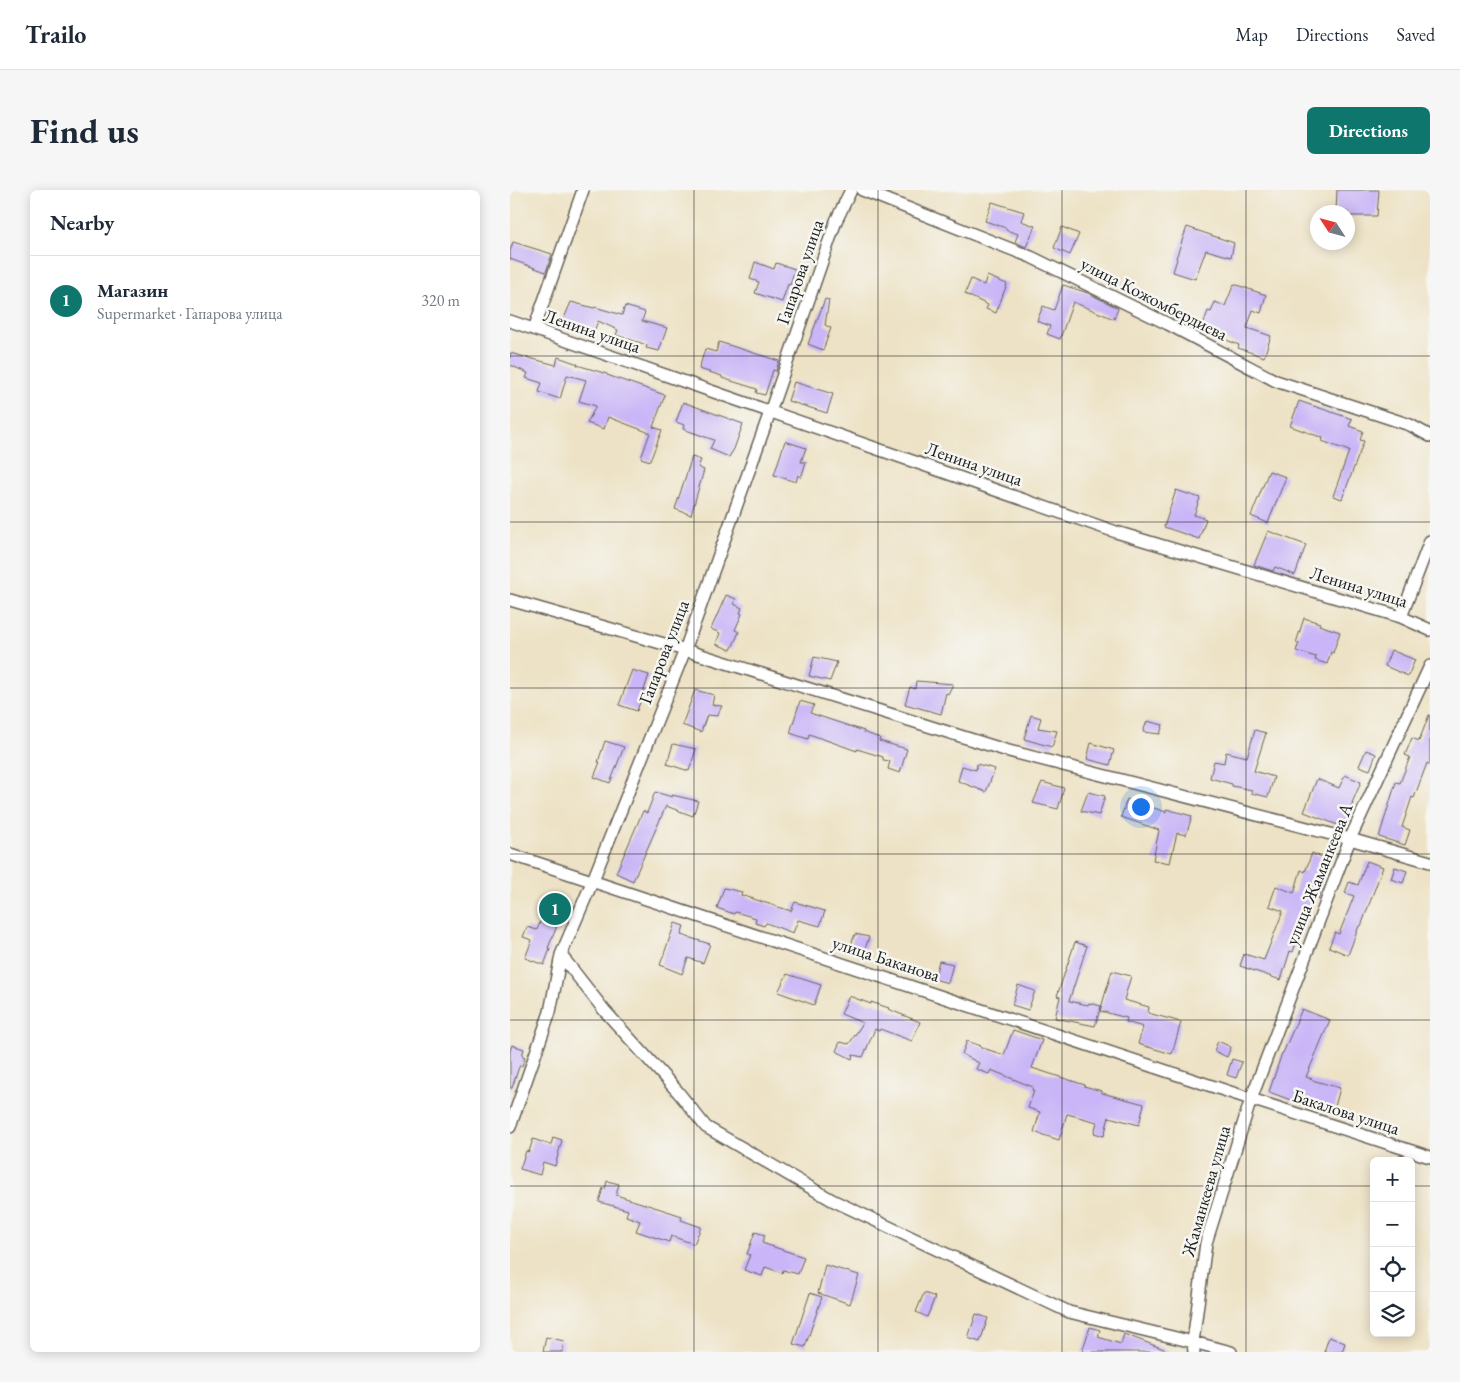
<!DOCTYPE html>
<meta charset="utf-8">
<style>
:root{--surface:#fff;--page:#f6f6f7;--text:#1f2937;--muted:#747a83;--line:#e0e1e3;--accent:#0f766e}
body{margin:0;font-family:"EB Garamond",serif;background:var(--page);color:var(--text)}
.controls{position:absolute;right:15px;bottom:15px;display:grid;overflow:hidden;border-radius:8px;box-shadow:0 2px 12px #0003}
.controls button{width:45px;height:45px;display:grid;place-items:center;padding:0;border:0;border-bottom:1px solid var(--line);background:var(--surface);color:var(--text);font:25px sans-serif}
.compass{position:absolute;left:800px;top:15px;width:45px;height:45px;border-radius:50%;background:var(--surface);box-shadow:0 2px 12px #0003;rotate:306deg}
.you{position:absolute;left:630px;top:616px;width:18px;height:18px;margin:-12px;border:4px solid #fff;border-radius:50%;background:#1a73e8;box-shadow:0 0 0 8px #1a73e833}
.badge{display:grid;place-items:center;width:32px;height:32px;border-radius:50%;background:var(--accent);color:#fff;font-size:16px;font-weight:700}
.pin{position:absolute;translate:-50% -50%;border:2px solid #fff;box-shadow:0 1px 5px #0006}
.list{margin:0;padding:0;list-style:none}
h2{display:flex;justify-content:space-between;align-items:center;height:65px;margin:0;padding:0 20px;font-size:21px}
h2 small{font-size:16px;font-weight:400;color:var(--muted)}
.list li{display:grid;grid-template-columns:32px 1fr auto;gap:15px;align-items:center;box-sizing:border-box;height:90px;padding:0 20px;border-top:1px solid var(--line)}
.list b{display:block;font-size:19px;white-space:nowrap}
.list p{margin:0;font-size:16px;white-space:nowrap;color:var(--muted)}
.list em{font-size:16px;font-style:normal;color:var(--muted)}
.icon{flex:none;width:28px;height:28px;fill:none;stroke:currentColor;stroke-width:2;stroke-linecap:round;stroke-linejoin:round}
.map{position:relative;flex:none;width:920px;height:1162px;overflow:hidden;border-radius:8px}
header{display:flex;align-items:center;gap:30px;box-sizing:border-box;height:70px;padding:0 25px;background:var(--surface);border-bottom:1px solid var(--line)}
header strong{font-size:24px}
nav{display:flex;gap:28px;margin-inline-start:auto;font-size:18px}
.intro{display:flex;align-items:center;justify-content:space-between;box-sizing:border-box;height:120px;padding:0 30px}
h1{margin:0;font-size:35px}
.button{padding:12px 22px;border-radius:8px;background:var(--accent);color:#fff;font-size:18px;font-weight:700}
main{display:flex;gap:30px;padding:0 30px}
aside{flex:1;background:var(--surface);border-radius:8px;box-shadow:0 2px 12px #0003}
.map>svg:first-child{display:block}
</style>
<header>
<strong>Trailo</strong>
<nav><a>Map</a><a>Directions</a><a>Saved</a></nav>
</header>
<div class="intro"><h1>Find us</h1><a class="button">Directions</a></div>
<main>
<aside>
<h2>Nearby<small></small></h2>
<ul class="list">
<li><span class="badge">1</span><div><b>Магазин</b><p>Supermarket · Гапарова улица</p></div><em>320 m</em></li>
</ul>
</aside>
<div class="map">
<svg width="920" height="1162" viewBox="0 0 920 1162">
<rect width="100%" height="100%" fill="#f6f6f2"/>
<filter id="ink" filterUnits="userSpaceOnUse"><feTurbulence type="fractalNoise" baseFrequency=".02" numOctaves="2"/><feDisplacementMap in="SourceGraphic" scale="10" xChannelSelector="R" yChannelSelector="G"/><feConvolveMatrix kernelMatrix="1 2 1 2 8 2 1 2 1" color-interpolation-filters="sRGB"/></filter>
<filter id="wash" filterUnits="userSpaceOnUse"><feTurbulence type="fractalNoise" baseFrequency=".0096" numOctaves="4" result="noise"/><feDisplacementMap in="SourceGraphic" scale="20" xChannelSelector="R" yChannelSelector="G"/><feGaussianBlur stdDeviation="1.12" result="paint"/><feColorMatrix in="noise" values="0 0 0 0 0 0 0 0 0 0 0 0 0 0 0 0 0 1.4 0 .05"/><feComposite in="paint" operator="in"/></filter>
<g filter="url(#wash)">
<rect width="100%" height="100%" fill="#ede2c5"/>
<g id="blocks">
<path fill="#c9b5f7" d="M 827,0 L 869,0 L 867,26 L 838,26 L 838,22 L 826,22 Z
M 482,12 L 514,22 L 511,31 L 525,36 L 516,57 L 505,52 L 508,44 L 496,40 L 496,38 L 475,31 Z
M 552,37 L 569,44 L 560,65 L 544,58 Z
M 677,37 L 724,53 L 721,67 L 696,60 L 685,89 L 663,82 L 667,69 L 666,68 Z
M 3,52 L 42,64 L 36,82 L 0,69 L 0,61 Z
M 245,72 L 264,79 L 266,73 L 285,79 L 280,95 L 278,94 L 272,112 L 245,103 L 249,92 L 240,89 Z
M 477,86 L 497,94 L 486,123 L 476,119 L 478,115 L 455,104 L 461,89 L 474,95 Z
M 724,94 L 756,105 L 751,123 L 743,120 L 737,138 L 761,146 L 754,167 L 728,158 L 729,155 L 691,140 L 698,121 L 701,122 L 705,112 L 715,116 Z
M 553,95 L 578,103 L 608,118 L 604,129 L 563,112 L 550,149 L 537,144 L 540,136 L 527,131 L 533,116 L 544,120 Z
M 315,109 L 319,110 L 315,135 L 321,138 L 313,160 L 298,154 Z
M 61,112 L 84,118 L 85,117 L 112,125 L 115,116 L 135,122 L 132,131 L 157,138 L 149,161 L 136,158 L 137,155 L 106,145 L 108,140 L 88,131 L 83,144 L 52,133 Z
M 209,152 L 269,171 L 266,181 L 263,180 L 255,205 L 246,203 L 247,199 L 212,188 L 212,186 L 189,179 L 195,159 L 206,162 Z
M 0,163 L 46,175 L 48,167 L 68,174 L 67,175 L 97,184 L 97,185 L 155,205 L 143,237 L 152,240 L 140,271 L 131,268 L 140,243 L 98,227 L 94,239 L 77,233 L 86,216 L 69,211 L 76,190 L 57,185 L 50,209 L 29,202 L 32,193 L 16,188 L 18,183 L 0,175 Z
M 284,192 L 323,204 L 317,223 L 278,211 Z
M 789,211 L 842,229 L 839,236 L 853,241 L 850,250 L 854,251 L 832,309 L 823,306 L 839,261 L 812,251 L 813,248 L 780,236 Z
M 173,212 L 233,234 L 224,259 L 219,267 L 200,259 L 204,250 L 173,239 L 174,235 L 166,232 Z
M 275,251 L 296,258 L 291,272 L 296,272 L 291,288 L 288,285 L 286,292 L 264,285 Z
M 182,267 L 191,270 L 188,277 L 194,280 L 181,325 L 165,319 Z
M 759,281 L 776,287 L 758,333 L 741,326 Z
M 666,300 L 690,308 L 684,325 L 696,329 L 689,349 L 654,337 Z
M 758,341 L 796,355 L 785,385 L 765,377 L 763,381 L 744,375 Z
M 216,405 L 226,409 L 224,414 L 232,418 L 230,423 L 232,424 L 225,440 L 229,442 L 221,460 L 206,454 L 210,443 L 201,439 Z
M 794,428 L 810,433 L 809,435 L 830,442 L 823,463 L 821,462 L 817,474 L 805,470 L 806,467 L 786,461 L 789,453 L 786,453 Z
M 881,460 L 905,470 L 898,486 L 875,476 Z
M 304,467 L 327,472 L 320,491 L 299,486 Z
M 122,480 L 139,485 L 127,521 L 109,515 Z
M 406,491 L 443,494 L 438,504 L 436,503 L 431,524 L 395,514 L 400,497 L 405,499 Z
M 185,500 L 204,505 L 202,515 L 212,516 L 207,526 L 197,525 L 191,542 L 172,535 Z
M 290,511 L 304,515 L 300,523 L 354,541 L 353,542 L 370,548 L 369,551 L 397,559 L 390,583 L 378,579 L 380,571 L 373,570 L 373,567 L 347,559 L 347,561 L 299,544 L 298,549 L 280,543 Z
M 521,525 L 531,528 L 528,538 L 547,541 L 542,557 L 514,549 Z
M 919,525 L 920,525 L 920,575 L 917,573 L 904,608 L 902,607 L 892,637 L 900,640 L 895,655 L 869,647 L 886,592 L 890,593 L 900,567 L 895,565 L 902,548 L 909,551 Z
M 637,531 L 653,535 L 650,544 L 633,542 Z
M 745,540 L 756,543 L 744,581 L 764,587 L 758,607 L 741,603 L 742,600 L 722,596 L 722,594 L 700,588 L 704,571 L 714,573 L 716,562 L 737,567 Z
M 95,551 L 114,557 L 100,593 L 84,587 L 90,572 L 88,572 Z
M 581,553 L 604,560 L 600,575 L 577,569 Z
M 163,554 L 186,559 L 179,581 L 157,574 Z
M 856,560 L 866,564 L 860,580 L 849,576 Z
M 467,574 L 485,579 L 476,602 L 448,591 L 452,576 L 466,580 Z
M 835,585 L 851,592 L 842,613 L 843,613 L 833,637 L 794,622 L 807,589 L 829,598 Z
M 532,592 L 554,598 L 548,619 L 523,613 Z
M 145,602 L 162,607 L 162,605 L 188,611 L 183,626 L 156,616 L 123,691 L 106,683 L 133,621 L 137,623 Z
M 578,602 L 595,606 L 589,625 L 571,621 Z
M 617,609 L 656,622 L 656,619 L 682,626 L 676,645 L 667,643 L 660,673 L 643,670 L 649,640 L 611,627 Z
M 802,663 L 820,670 L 812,695 L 813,696 L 808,710 L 804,708 L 789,751 L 787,750 L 783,762 L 780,761 L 771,790 L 730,776 L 734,764 L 754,770 L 773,721 L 759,716 L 766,696 L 784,703 L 791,680 L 795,682 Z
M 857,671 L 873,677 L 851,736 L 849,736 L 838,765 L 819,757 L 825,742 L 829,744 L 844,706 L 835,703 L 839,692 L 848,695 Z
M 885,677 L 897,681 L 893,693 L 881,689 Z
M 214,698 L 232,702 L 231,705 L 281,721 L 285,712 L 315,721 L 310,736 L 288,730 L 283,743 L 256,733 L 254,736 L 245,733 L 246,728 L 225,722 L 224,724 L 207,718 Z
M 39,708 L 56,714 L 38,758 L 40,759 L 34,775 L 15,768 L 22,750 L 13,747 L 17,737 L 27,740 Z
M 165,733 L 174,736 L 171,745 L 200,754 L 193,773 L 178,768 L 172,784 L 150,775 Z
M 345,744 L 359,747 L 353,765 L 339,760 Z
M 565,752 L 577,756 L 559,811 L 578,815 L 579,813 L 591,816 L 585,836 L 545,828 L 550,807 L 547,806 Z
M 429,771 L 443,774 L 438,793 L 424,789 Z
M 602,781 L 621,786 L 614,810 L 639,817 L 638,823 L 671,832 L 662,864 L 628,854 L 633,837 L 616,832 L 617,828 L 590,821 Z
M 277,784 L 311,795 L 304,815 L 268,802 Z
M 508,795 L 525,801 L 518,820 L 502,815 Z
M 339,806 L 361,814 L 361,812 L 379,818 L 378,819 L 410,832 L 402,851 L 370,839 L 369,841 L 365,839 L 353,867 L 343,865 L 342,869 L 326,861 L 330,852 L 339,854 L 353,833 L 331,824 Z
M 792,819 L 820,830 L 796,887 L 802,889 L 802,890 L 830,898 L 823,924 L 800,917 L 759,902 L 772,863 L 773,863 Z
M 503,840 L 532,850 L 522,878 L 575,895 L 574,896 L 592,901 L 592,903 L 634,914 L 629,935 L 599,927 L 594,946 L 584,943 L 587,932 L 557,924 L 549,950 L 524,942 L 530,922 L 518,918 L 524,901 L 522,900 L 523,897 L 481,880 L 479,884 L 466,879 L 469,873 L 452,864 L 457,851 L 471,856 L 470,857 L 494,865 Z
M 708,851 L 721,857 L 717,867 L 704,861 Z
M 2,855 L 14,859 L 12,866 L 15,867 L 12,876 L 10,875 L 8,880 L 2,898 L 0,898 L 0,861 Z
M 722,869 L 732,872 L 726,888 L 717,885 Z
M 43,947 L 52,950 L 45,976 L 33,972 L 30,985 L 10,979 L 16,961 L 19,962 L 23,949 L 41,955 Z
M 97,991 L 109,994 L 106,1005 L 160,1022 L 172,1026 L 171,1030 L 191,1037 L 184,1054 L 161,1046 L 159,1052 L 126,1041 L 130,1031 L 116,1026 L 118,1020 L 89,1012 L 93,998 L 95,999 Z
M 245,1042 L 255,1045 L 252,1053 L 294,1067 L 288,1084 L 273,1080 L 272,1083 L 255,1077 L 252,1086 L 234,1080 L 240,1065 L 237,1064 Z
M 315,1075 L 349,1085 L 340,1114 L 308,1103 Z
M 300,1103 L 312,1107 L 295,1157 L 283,1154 Z
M 414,1103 L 425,1107 L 417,1127 L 406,1122 Z
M 466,1124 L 478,1128 L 470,1152 L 458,1148 Z
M 580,1137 L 590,1140 L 588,1147 L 611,1154 L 614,1144 L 659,1161 L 659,1162 L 572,1162 Z
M 36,1147 L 54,1151 L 52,1162 L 33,1162 Z
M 819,1147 L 835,1153 L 832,1162 L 814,1162 Z"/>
</g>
</g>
<g filter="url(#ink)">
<use href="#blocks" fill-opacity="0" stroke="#656157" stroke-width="1"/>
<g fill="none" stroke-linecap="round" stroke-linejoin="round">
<g stroke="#656157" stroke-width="14">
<path id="minor" d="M 352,0 L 521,67 L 658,134 L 766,191 L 900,235 L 920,246
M 0,131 L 606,342 L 891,427 L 920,440
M 24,139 L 73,0
M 0,410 L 175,460 L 495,560 L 840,649 L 920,672
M 891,427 L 920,351
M 0,664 L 741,909 L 920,967
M 51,765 L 94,820 L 168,902 L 196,937 L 322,1010 L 559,1122 L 683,1152 L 721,1162
M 0,937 L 40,822 L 51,765 L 83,690 L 175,460 L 260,222 L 326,31 L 341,0
M 684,1162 L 683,1152 L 696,1053 L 741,909 L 840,649 L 920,476"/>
</g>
<use href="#minor" stroke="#fff" stroke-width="11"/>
</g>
</g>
<path fill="none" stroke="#1c1c1c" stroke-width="1" stroke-opacity="0.55" d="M 184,0 L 184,1162M 368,0 L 368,1162M 552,0 L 552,1162M 736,0 L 736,1162M 0,166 L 920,166M 0,332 L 920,332M 0,498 L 920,498M 0,664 L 920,664M 0,830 L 920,830M 0,996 L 864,996M 901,996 L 920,996"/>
<g text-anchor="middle" stroke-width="5" stroke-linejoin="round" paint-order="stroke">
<g font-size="18" fill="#1c1c1c" stroke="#f6f6f2">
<text transform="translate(290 82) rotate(-71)" y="6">Гапарова улица</text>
<text transform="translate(644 109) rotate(27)" y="6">улица Кожомбердиева</text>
<text transform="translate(82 141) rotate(19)" y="6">Ленина улица</text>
<text transform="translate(464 274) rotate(19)" y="6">Ленина улица</text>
<text transform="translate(849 397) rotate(17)" y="6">Ленина улица</text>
<text transform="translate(154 462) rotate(-69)" y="6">Гапарова улица</text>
<text transform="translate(809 684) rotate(-68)" y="6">улица Жаманкеева А</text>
<text transform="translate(376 769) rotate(18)" y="6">улица Баканова</text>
<text transform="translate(836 922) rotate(18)" y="6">Бакалова улица</text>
<text transform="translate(696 1001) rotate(-74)" y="6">Жаманкеева улица</text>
</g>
</g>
</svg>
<div class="controls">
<button>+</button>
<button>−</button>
<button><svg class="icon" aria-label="locate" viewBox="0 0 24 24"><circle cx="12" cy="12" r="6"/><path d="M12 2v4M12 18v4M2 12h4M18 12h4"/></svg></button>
<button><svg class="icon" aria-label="layers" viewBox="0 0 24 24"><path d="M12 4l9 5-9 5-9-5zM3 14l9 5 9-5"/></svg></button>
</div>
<svg class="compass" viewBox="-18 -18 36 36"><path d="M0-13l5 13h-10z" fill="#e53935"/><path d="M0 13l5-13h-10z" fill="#747a83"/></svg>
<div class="you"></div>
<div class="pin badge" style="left:45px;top:719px">1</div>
</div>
</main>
